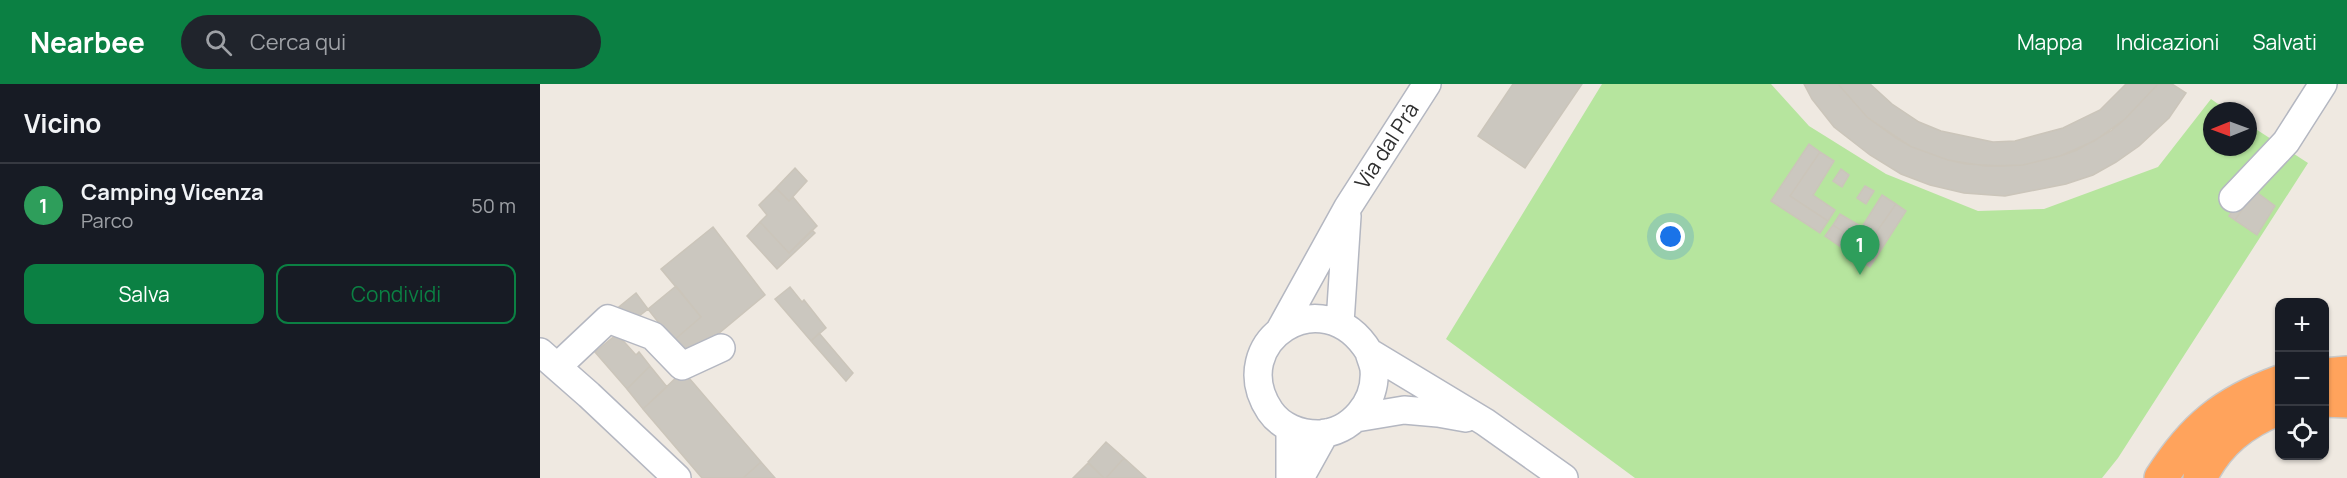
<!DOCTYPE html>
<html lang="it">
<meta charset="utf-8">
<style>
:root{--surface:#171b24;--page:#20242c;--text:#f1f3f6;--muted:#9ea1a6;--line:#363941;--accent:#0b8043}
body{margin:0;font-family:Manrope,sans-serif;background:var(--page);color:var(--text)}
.controls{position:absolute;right:18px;bottom:18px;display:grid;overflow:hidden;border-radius:12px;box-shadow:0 2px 4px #0004}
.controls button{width:54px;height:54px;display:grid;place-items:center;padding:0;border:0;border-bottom:2px solid var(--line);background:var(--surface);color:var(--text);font:30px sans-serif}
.compass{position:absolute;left:1663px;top:18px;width:54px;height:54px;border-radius:50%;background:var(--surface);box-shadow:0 2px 4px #0004;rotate:269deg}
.you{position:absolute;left:1131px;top:153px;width:21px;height:21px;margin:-15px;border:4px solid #fff;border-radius:50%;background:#1a73e8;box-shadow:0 0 0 9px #1a73e833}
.badge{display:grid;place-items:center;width:39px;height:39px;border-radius:50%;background:var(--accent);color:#fff;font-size:20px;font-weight:700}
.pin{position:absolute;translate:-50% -50px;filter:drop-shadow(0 2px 3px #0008)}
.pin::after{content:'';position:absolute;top:32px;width:21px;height:18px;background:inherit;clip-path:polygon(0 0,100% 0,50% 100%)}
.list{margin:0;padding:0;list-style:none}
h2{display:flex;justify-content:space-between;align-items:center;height:78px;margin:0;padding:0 24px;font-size:26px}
h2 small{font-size:20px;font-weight:400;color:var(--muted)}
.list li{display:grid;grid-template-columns:39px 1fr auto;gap:18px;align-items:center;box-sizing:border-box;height:84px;padding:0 24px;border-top:2px solid var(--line)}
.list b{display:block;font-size:22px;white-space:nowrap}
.list p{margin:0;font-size:20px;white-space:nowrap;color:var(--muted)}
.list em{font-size:20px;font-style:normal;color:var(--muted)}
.actions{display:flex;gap:12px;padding:18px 24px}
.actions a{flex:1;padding:14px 0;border:2px solid var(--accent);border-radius:12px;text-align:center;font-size:21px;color:var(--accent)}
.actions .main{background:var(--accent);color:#fff}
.icon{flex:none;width:33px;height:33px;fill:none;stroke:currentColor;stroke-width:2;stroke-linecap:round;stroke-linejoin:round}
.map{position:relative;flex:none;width:1807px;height:394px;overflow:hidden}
header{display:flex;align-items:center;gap:36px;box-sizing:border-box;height:84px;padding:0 30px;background:var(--accent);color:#fff}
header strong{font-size:28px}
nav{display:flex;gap:33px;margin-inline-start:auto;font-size:21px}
.search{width:420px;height:54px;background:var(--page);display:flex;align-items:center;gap:15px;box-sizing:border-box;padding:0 21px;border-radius:33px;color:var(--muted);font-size:22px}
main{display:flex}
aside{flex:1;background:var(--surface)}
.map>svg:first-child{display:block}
</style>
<header>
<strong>Nearbee</strong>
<div class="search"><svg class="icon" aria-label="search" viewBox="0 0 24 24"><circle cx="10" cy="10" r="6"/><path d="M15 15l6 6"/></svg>Cerca qui</div>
<nav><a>Mappa</a><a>Indicazioni</a><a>Salvati</a></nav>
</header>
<main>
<aside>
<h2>Vicino<small></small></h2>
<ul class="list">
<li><span class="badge" style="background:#2e9e5b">1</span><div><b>Camping Vicenza</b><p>Parco</p></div><em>50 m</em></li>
</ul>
<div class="actions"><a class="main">Salva</a><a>Condividi</a></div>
</aside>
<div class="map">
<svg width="1807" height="394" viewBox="0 0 1807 394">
<rect width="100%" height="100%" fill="#efe9e1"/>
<path fill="#b6e59e" d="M 1062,0 L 1231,0 L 1269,42 L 1346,90 L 1438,127 L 1504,125 L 1618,83 L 1671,15 L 1688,27 L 1672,27 L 1672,63 L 1708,63 L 1708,40 L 1768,79 L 1578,374 L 1562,394 L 1095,394 L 906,255 Z"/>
<path fill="#cbc7bf" stroke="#cbc5ba" stroke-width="1.5" d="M 973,0 L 1042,0 L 985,84 L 938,52 Z
M 1264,0 L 1298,0 L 1327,33 L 1356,54 L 1372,63 L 1408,76 L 1445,82 L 1483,81 L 1520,72 L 1537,66 L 1571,47 L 1585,35 L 1618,0 L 1632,0 L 1646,9 L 1629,34 L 1599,62 L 1576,78 L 1553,91 L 1526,100 L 1465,112 L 1424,109 L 1390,101 L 1361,90 L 1330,71 L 1294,43 L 1272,15 Z
M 1298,0 L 1330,0 L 1352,20 L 1379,38 L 1401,47 L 1453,58 L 1475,57 L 1523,44 L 1560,26 L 1586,0 L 1618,0 L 1585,35 L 1554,57 L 1520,72 L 1483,81 L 1464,82 L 1426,80 L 1408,76 L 1372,63 L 1327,33 Z
M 1269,60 L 1280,68 L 1250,112 L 1288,137 L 1280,149 L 1231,117 Z
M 1280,68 L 1294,77 L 1273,111 L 1295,126 L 1288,137 L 1250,112 Z
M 255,84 L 267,97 L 249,117 L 236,104 Z
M 1301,85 L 1309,91 L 1302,103 L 1293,97 Z
M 1325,102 L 1334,107 L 1326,120 L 1317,114 Z
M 236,104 L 249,117 L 253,113 L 277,142 L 249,169 L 220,138 L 227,131 L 219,121 Z
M 1715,107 L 1735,122 L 1717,151 L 1695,136 Z
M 1703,110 L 1709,115 L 1695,136 L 1689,132 Z
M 1342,111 L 1356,120 L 1326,163 L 1293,141 L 1300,130 L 1322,143 Z
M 1356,120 L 1366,127 L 1330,183 L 1285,152 L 1293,141 L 1326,163 Z
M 220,138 L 249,169 L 272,146 L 275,149 L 237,185 L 207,152 Z
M 173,143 L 225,211 L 148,275 L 133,257 L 161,233 L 121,185 Z
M 136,202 L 161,233 L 133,257 L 108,225 Z
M 250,203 L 262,218 L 264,216 L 286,244 L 271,257 L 235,215 Z
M 96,209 L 108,225 L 90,239 L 79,223 Z
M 279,249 L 313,289 L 306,297 L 271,257 Z
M 77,250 L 96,271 L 99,268 L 110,282 L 87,305 L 55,268 Z
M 110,282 L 127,303 L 103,325 L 87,305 Z
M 143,287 L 221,378 L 203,394 L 162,394 L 103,325 Z
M 566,358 L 584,374 L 566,394 L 564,394 L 548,378 Z
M 584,374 L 606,394 L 566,394 Z
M 221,378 L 235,394 L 203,394 Z
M 548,379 L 564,394 L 533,394 Z"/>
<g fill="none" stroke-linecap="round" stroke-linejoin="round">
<g stroke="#b4b7c1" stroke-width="30">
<path id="minor" d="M 1693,114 L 1746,58 L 1783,0
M 800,239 L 807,132
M 740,246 L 808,123 L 887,0
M 0,268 L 49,311 L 137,394
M 829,268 C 830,273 833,279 834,285 C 837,318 811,349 778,350 C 760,350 741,343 730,327 C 684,258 783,193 829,268 L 945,338 L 1024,394
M 17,283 L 68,235 L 113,252 L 142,282 L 181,264
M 816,334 L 864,326 L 898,329 L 926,334
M 750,344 L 750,394
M 760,394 L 785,349"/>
</g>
<g stroke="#c9c9c9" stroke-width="36">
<path id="highway" d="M 1784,291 L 1807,289
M 1784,316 L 1807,317
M 1621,394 C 1653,344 1683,319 1740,298
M 1660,394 C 1677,359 1703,338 1740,324"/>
</g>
<use href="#minor" stroke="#fff" stroke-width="27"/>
<use href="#highway" stroke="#ffa35c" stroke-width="33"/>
</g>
<g text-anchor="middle" stroke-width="5" stroke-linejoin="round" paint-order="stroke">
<g font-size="21" fill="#2e2e2e" stroke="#fff">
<text transform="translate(847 62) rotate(-57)" y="7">Via dal Prà</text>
</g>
</g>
</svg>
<div class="controls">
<button>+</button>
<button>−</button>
<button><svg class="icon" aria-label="locate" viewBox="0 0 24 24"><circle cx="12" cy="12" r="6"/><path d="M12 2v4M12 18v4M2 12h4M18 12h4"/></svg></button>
</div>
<svg class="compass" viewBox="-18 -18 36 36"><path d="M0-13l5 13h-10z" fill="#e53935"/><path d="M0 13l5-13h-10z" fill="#9ea1a6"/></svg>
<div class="you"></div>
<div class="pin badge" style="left:1320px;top:191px;background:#2e9e5b">1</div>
</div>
</main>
